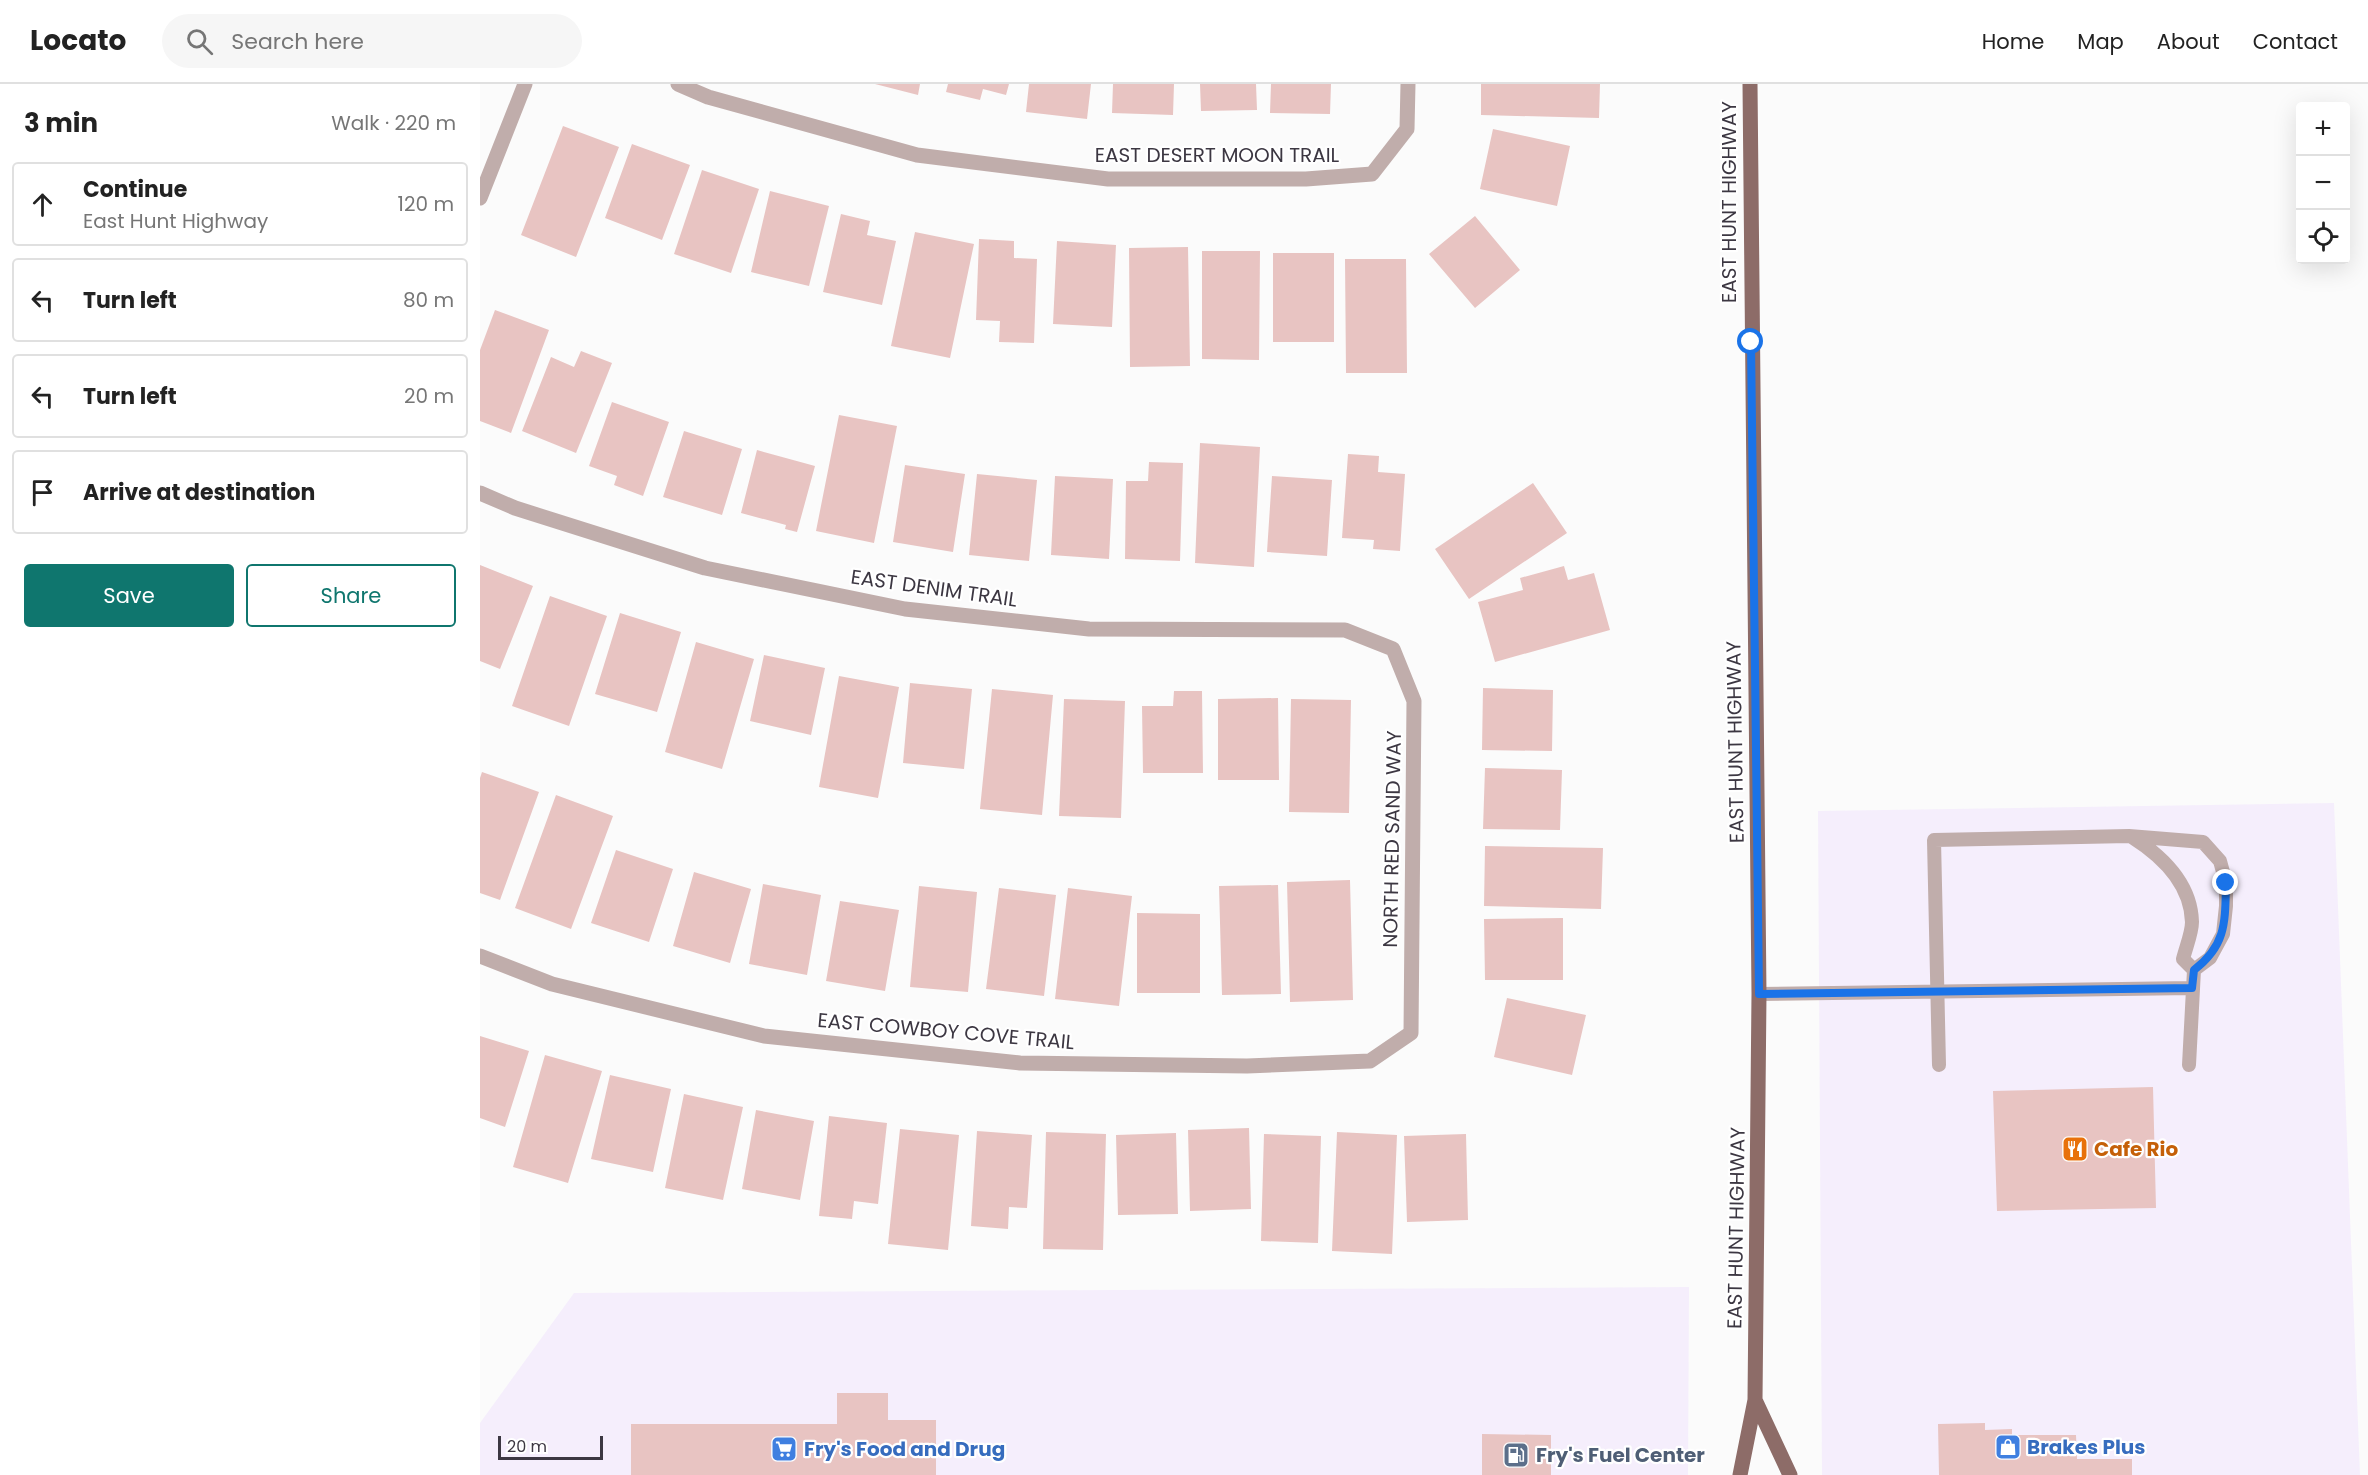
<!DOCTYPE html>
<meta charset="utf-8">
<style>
:root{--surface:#fff;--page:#f6f6f6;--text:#222;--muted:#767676;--line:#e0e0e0;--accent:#0f766e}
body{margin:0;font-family:Poppins,sans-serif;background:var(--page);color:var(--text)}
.controls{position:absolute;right:18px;top:18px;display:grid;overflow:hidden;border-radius:6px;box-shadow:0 6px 24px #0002}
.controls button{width:54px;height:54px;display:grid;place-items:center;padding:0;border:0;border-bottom:2px solid var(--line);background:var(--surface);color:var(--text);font:30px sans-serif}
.scale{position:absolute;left:18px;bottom:15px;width:105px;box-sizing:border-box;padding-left:6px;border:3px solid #3c3742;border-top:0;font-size:16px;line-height:21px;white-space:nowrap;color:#3c3742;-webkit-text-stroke:4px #fff;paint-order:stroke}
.stop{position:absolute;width:18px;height:18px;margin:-14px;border:4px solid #1a73e8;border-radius:50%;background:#fff}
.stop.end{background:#1a73e8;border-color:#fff;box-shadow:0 2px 6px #0008}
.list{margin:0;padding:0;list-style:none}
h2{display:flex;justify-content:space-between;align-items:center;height:78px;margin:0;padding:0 24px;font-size:26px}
h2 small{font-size:20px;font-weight:400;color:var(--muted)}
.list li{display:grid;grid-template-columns:39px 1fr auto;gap:18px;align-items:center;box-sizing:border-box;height:84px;margin:0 12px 12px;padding:0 12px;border:2px solid var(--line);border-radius:6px}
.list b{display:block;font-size:22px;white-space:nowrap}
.list p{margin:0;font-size:20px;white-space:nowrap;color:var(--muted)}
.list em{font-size:20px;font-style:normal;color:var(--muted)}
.actions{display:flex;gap:12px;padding:18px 24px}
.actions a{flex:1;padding:14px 0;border:2px solid var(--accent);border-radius:6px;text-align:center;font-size:21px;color:var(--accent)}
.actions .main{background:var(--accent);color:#fff}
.icon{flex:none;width:33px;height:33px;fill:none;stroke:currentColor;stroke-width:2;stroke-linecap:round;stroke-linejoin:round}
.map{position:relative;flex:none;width:1888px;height:1391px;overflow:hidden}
header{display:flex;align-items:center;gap:36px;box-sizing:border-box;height:84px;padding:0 30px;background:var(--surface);border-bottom:2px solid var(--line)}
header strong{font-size:28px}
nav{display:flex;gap:33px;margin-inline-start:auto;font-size:21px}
.search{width:420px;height:54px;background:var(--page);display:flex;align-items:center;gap:15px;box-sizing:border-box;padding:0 21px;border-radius:33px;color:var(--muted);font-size:22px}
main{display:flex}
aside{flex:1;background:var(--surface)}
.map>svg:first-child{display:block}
</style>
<header>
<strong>Locato</strong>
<div class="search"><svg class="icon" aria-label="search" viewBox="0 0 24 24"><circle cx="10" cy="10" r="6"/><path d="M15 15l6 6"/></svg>Search here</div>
<nav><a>Home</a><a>Map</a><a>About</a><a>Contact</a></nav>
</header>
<main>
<aside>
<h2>3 min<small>Walk · 220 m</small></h2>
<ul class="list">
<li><svg class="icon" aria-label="ahead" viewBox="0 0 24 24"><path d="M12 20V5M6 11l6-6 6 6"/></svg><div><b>Continue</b><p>East Hunt Highway</p></div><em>120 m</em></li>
<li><svg class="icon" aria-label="left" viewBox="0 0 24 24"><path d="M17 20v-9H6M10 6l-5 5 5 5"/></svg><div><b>Turn left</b></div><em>80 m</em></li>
<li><svg class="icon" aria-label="left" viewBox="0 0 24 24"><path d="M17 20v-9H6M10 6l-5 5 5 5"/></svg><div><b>Turn left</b></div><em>20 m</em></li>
<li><svg class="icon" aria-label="arrive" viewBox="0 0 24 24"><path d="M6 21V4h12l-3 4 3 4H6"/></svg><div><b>Arrive at destination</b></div></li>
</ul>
<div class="actions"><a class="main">Save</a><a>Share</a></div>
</aside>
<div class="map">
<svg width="1888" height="1391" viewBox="0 0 1888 1391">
<rect width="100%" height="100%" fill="#fbfbfb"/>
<path fill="#f5eefc" d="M 1854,719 L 1880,1391 L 1342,1391 L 1338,727 Z
M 1209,1203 L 1208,1391 L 0,1391 L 0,1339 L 94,1209 Z"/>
<path fill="#e8c4c2" d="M 395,0 L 440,0 L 438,11 Z
M 468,0 L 529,0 L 526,11 L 503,5 L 500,16 L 466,8 Z
M 549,0 L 611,0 L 607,35 L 546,28 Z
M 633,0 L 694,0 L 693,31 L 632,29 Z
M 720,0 L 776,0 L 777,26 L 721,27 Z
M 791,0 L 851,0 L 850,30 L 790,29 Z
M 1001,0 L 1120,0 L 1119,34 L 1001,31 Z
M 83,42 L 139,63 L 96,173 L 41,151 Z
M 1013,45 L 1090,62 L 1077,122 L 1000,105 Z
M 152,60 L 210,81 L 182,156 L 125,134 Z
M 222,86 L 279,105 L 251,189 L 194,170 Z
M 290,107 L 349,122 L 329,202 L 271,188 Z
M 361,130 L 390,137 L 387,151 L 416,157 L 402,221 L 343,208 Z
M 995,132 L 1040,186 L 995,224 L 949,170 Z
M 435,148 L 494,160 L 470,274 L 411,262 Z
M 499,155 L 534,157 L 534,174 L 557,175 L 554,259 L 519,258 L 520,237 L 496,236 Z
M 577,157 L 636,161 L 632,243 L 573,240 Z
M 708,163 L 710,282 L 650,283 L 649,164 Z
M 722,167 L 780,167 L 779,276 L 722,275 Z
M 793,169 L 854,169 L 854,258 L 793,258 Z
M 865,175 L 926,175 L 927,289 L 866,289 Z
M 15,226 L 69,246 L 31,349 L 0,337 L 0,266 Z
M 101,267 L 132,279 L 96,369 L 42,347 L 71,273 L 94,283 Z
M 132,318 L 189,338 L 163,412 L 134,401 L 137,392 L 109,382 Z
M 359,331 L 417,342 L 394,459 L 336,447 Z
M 204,347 L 262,365 L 242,431 L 183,413 Z
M 720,359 L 780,363 L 774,483 L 715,479 Z
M 277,366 L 335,382 L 317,448 L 305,445 L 306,441 L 261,429 Z
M 868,370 L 899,372 L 898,388 L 925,390 L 920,467 L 893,465 L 894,456 L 862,454 Z
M 669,378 L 703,379 L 700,477 L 645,475 L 646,397 L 668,397 Z
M 425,381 L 485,390 L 473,468 L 413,458 Z
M 497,390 L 557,396 L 549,477 L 489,471 Z
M 575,392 L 633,395 L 629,475 L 571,471 Z
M 792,392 L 852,396 L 847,472 L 787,468 Z
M 1053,399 L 1087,449 L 989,515 L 955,465 Z
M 0,481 L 53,502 L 20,585 L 0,577 Z
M 1084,482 L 1088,496 L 1114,489 L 1130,546 L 1015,578 L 998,518 L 1043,506 L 1040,494 Z
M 70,512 L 127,532 L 89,642 L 32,622 Z
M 140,529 L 201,548 L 177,628 L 115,610 Z
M 216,558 L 274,575 L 242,685 L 185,668 Z
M 284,571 L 345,584 L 331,651 L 270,637 Z
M 359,592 L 419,603 L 398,714 L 339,703 Z
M 430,599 L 492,605 L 484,685 L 423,679 Z
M 1003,604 L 1073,606 L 1072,667 L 1002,666 Z
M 512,605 L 573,611 L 562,731 L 500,725 Z
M 694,607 L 722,607 L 723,689 L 663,689 L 662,622 L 693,622 Z
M 798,614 L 799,696 L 738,696 L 738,615 Z
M 584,615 L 645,617 L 641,734 L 579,732 Z
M 811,615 L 871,616 L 869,729 L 809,728 Z
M 1005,684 L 1082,686 L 1080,746 L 1003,745 Z
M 2,688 L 59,708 L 20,816 L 0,809 L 0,694 Z
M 76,711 L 133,732 L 91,845 L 35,824 Z
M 1005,762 L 1123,764 L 1121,825 L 1004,822 Z
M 136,766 L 193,785 L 169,858 L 111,839 Z
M 214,788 L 271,805 L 250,879 L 193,862 Z
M 870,796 L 873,916 L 810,918 L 807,798 Z
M 283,800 L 341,811 L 327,891 L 269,880 Z
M 798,801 L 801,910 L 742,911 L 739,802 Z
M 439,802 L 497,808 L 488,908 L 430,903 Z
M 519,804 L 576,811 L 564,912 L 506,905 Z
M 588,804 L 652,812 L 639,922 L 575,915 Z
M 360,817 L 419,826 L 405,907 L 346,897 Z
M 657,829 L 720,830 L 720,909 L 657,909 Z
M 1083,834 L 1083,896 L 1005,896 L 1004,835 Z
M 1027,914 L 1106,931 L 1092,991 L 1014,973 Z
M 0,952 L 49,967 L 25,1043 L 0,1034 Z
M 65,971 L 122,987 L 88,1099 L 33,1083 Z
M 130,991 L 191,1005 L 173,1088 L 111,1075 Z
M 1673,1003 L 1676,1124 L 1517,1127 L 1513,1007 Z
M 204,1010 L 263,1023 L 243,1116 L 185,1104 Z
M 276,1026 L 334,1037 L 320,1116 L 262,1105 Z
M 349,1032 L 407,1039 L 398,1120 L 374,1117 L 372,1135 L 339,1132 Z
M 769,1044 L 771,1125 L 710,1127 L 708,1046 Z
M 420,1045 L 479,1051 L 468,1166 L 408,1160 Z
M 497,1047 L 552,1051 L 547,1124 L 529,1123 L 528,1145 L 491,1142 Z
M 566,1048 L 626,1050 L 623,1166 L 563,1165 Z
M 857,1048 L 917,1051 L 912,1170 L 852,1167 Z
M 696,1049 L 698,1130 L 638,1131 L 636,1051 Z
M 784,1050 L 841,1052 L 838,1159 L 781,1157 Z
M 986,1050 L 988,1136 L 927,1138 L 924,1052 Z
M 357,1309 L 408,1309 L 408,1336 L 456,1336 L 456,1391 L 151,1391 L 151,1340 L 357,1340 Z
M 1505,1339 L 1505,1346 L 1532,1345 L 1532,1351 L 1596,1351 L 1597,1375 L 1652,1375 L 1652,1391 L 1459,1391 L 1458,1340 Z
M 1002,1350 L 1071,1351 L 1071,1391 L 1002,1391 Z"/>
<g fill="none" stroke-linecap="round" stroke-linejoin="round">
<path stroke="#c0adab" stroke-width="14" d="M 1652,753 C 1682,772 1711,799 1712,838 C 1712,849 1706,863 1703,875 L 1714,886
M 1279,910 L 1712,904
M 1459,981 L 1454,756 L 1649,752 L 1723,758 L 1740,777 L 1746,799 L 1746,822 L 1743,850 L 1730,874 L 1714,886 L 1709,981"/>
<path stroke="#c0adab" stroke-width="15" d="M 198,0 L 228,13 L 437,71 L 628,95 L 826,95 L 892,90 L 927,45 L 928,0
M 0,114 L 45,0
M 0,409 L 35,424 L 225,484 L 425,525 L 609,545 L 865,546 L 913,565 L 934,617 L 931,949 L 890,977 L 767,982 L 540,979 L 284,952 L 72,900 L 0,872"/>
<path stroke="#8d6c68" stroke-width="15" d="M 1275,1316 L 1310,1391
M 1260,1391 L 1275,1316 L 1279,910 L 1270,0"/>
</g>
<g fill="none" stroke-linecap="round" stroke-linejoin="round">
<path stroke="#1a73e8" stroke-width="8" d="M 1271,258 L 1279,910 L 1712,904 L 1714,886 C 1747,861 1745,837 1746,799"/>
</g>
<defs>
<g id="restaurant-square" transform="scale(1.35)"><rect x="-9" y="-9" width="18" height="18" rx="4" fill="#e8710a" stroke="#fff"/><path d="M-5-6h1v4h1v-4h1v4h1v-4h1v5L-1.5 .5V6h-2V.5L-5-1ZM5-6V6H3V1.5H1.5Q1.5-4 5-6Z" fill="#fff"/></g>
<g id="shop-square" transform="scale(1.35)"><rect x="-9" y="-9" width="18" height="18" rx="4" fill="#3f7fe0" stroke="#fff"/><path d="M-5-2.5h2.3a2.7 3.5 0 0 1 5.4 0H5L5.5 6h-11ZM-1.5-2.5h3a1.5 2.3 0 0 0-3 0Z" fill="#fff"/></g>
<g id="supermarket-square" transform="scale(1.35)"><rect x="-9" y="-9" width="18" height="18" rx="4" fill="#3f7fe0" stroke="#fff"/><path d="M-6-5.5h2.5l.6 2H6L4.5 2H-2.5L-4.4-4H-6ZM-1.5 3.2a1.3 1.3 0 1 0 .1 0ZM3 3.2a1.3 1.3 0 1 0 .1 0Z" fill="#fff"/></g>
<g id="fuel-square" transform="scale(1.35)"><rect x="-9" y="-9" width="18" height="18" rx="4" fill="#5c6f8a" stroke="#fff"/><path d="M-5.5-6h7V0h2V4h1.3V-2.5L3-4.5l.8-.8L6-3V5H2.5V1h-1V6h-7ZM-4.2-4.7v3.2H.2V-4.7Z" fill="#fff"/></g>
</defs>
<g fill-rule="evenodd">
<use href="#restaurant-square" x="1595" y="1065"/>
<use href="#shop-square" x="1528" y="1363"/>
<use href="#supermarket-square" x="304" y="1365"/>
<use href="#fuel-square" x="1036" y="1371"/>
</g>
<g text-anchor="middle" stroke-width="4.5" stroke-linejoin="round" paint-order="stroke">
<g font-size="20" fill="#3c3742" stroke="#fff">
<text x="737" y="78">EAST DESERT MOON TRAIL</text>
<text transform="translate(1249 118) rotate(-90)" y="7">EAST HUNT HIGHWAY</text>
<text transform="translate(454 504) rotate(8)" y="7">EAST DENIM TRAIL</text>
<text transform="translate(1255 658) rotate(-91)" y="7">EAST HUNT HIGHWAY</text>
<text transform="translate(912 755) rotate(-89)" y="7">NORTH RED SAND WAY</text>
<text transform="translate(466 947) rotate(5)" y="7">EAST COWBOY COVE TRAIL</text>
<text transform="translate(1256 1144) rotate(-89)" y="7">EAST HUNT HIGHWAY</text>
</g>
<g font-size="20" font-weight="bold" fill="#c56008" stroke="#fff" text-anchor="start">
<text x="1614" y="1072">Cafe Rio</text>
</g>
<g font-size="20" font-weight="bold" fill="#366cbe" stroke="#fff" text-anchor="start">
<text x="1547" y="1370">Brakes Plus</text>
<text x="324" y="1372">Fry's Food and Drug</text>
</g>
<g font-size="20" font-weight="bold" fill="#4e5e75" stroke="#fff" text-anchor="start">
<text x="1056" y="1378">Fry's Fuel Center</text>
</g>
</g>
</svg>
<div class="controls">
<button>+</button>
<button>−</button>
<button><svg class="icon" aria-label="locate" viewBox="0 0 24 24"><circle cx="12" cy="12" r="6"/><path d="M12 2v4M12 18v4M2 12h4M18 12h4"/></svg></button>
</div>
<div class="scale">20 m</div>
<div class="stop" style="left:1271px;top:258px"></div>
<div class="stop end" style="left:1746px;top:799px"></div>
</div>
</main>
